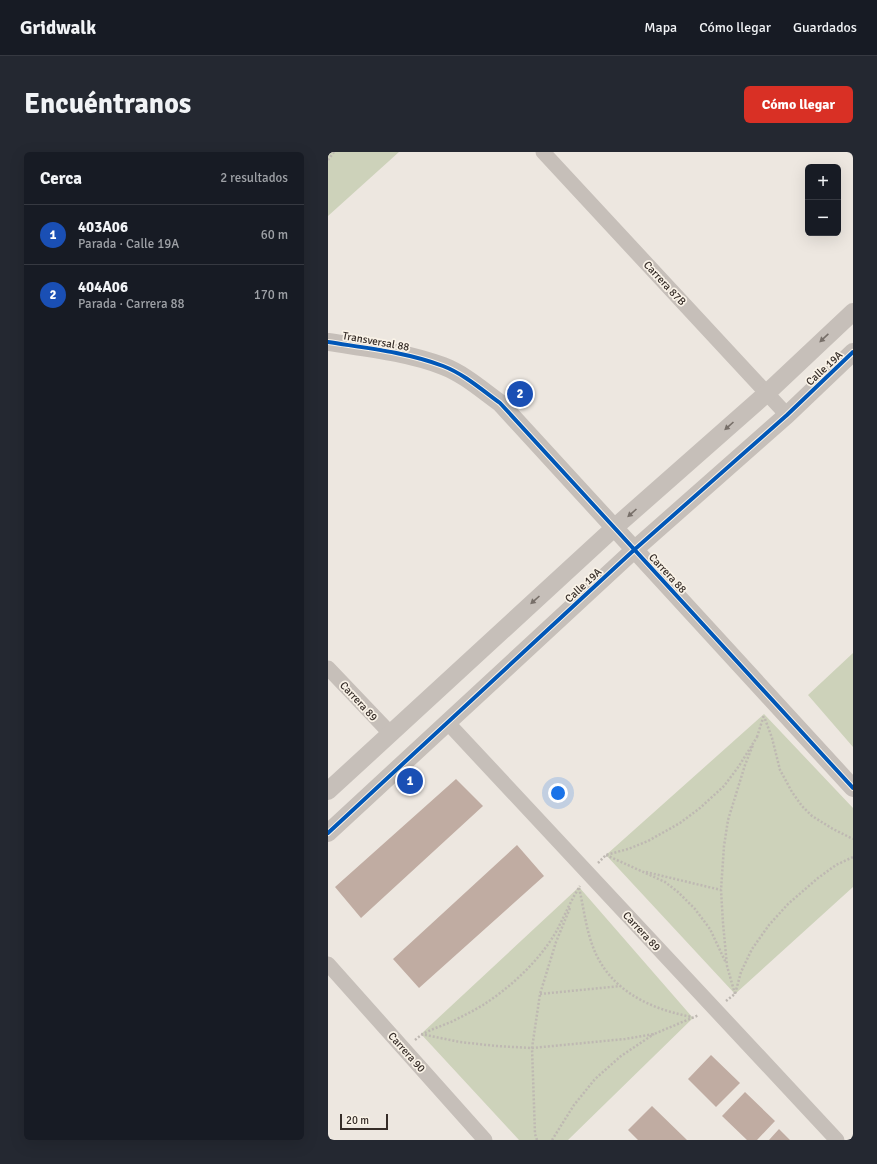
<!DOCTYPE html>
<html lang="es">
<meta charset="utf-8">
<style>
:root{--surface:#171b24;--page:#242831;--text:#f1f3f6;--muted:#9ea1a6;--line:#363941;--accent:#d93025}
body{margin:0;font-family:Signika,sans-serif;background:var(--page);color:var(--text)}
.controls{position:absolute;right:12px;top:12px;display:grid;overflow:hidden;border-radius:6px;box-shadow:0 4px 16px #0002}
.controls button{width:36px;height:36px;display:grid;place-items:center;padding:0;border:0;border-bottom:1px solid var(--line);background:var(--surface);color:var(--text);font:20px sans-serif}
.scale{position:absolute;left:12px;bottom:10px;width:48px;box-sizing:border-box;padding-left:4px;border:2px solid #362d28;border-top:0;font-size:11px;line-height:14px;white-space:nowrap;color:#362d28;-webkit-text-stroke:3px #f9f2e7;paint-order:stroke}
.you{position:absolute;left:230px;top:641px;width:14px;height:14px;margin:-10px;border:3px solid #fff;border-radius:50%;background:#1a73e8;box-shadow:0 0 0 6px #1a73e833}
.badge{display:grid;place-items:center;width:26px;height:26px;border-radius:50%;background:var(--accent);color:#fff;font-size:13px;font-weight:700}
.pin{position:absolute;translate:-50% -50%;border:2px solid #fff;box-shadow:0 1px 4px #0006}
.list{margin:0;padding:0;list-style:none}
h2{display:flex;justify-content:space-between;align-items:center;height:52px;margin:0;padding:0 16px;font-size:17px}
h2 small{font-size:13px;font-weight:400;color:var(--muted)}
.list li{display:grid;grid-template-columns:26px 1fr auto;gap:12px;align-items:center;box-sizing:border-box;height:60px;padding:0 16px;border-top:1px solid var(--line)}
.list b{display:block;font-size:15px;white-space:nowrap}
.list p{margin:0;font-size:13px;white-space:nowrap;color:var(--muted)}
.list em{font-size:13px;font-style:normal;color:var(--muted)}
.map{position:relative;flex:none;width:525px;height:988px;overflow:hidden;border-radius:6px}
header{display:flex;align-items:center;gap:24px;box-sizing:border-box;height:56px;padding:0 20px;background:var(--surface);border-bottom:1px solid var(--line)}
header strong{font-size:19px}
nav{display:flex;gap:22px;margin-inline-start:auto;font-size:14px}
.intro{display:flex;align-items:center;justify-content:space-between;box-sizing:border-box;height:96px;padding:0 24px}
h1{margin:0;font-size:28px}
.button{padding:10px 18px;border-radius:6px;background:var(--accent);color:#fff;font-size:14px;font-weight:700}
main{display:flex;gap:24px;padding:0 24px}
aside{flex:1;background:var(--surface);border-radius:6px;box-shadow:0 4px 16px #0002}
.map>svg:first-child{display:block}
</style>
<header>
<strong>Gridwalk</strong>
<nav><a>Mapa</a><a>Cómo llegar</a><a>Guardados</a></nav>
</header>
<div class="intro"><h1>Encuéntranos</h1><a class="button">Cómo llegar</a></div>
<main>
<aside>
<h2>Cerca<small>2 resultados</small></h2>
<ul class="list">
<li><span class="badge" style="background:#1a4fb4">1</span><div><b>403A06</b><p>Parada · Calle 19A</p></div><em>60 m</em></li>
<li><span class="badge" style="background:#1a4fb4">2</span><div><b>404A06</b><p>Parada · Carrera 88</p></div><em>170 m</em></li>
</ul>
</aside>
<div class="map">
<svg width="525" height="988" viewBox="0 0 525 988">
<rect width="100%" height="100%" fill="#ede7e0"/>
<path fill="#cdd2ba" d="M 0,0 L 71,0 L 0,64 Z
M 525,501 L 525,595 L 480,543 Z
M 436,562 L 525,656 L 525,735 L 407,842 L 278,703 Z
M 251,735 L 365,866 L 240,988 L 191,988 L 93,882 Z"/>
<path fill="#c0aca2" d="M 128,627 L 155,654 L 33,766 L 7,735 Z
M 189,693 L 216,724 L 91,836 L 65,807 Z
M 383,903 L 412,931 L 388,955 L 360,927 Z
M 417,940 L 447,969 L 429,988 L 419,988 L 394,964 Z
M 324,954 L 359,988 L 310,988 L 300,978 Z
M 451,977 L 462,988 L 441,988 Z"/>
<g fill="none" stroke-linecap="round" stroke-linejoin="round">
<path stroke="#beb8b2" stroke-width="2.5" stroke-dasharray="2 2" stroke-linecap="butt" d="M 0,8 L 6,0
M 437,567 L 444,586 L 452,618 L 464,640 L 474,654 L 484,664 L 505,677 L 525,687
M 429,585 L 436,563
M 278,703 L 337,730 L 350,740 L 367,757 L 382,777 L 398,811
M 270,711 L 278,703 L 300,697 L 320,689 L 352,671 L 372,656 L 396,634 L 411,614 L 429,585
M 318,720 L 393,738
M 251,736 C 255,752 257,770 262,786 C 276,835 317,856 364,865
M 212,842 L 293,834
M 407,842 L 399,814 L 395,771 L 393,738 L 396,694 L 400,668 L 417,613 L 425,593
M 398,849 L 407,842 L 413,820 L 424,797 L 441,773 L 460,752 L 490,726 L 508,713 L 525,705
M 93,882 L 132,890 L 168,894 L 204,896 L 297,887 L 326,882 L 371,863
M 87,888 C 98,878 112,875 125,869 C 135,864 145,859 155,853 C 183,835 211,809 228,780 C 236,765 243,748 252,734
M 209,988 L 207,982 L 204,896 L 212,842 L 228,790 L 242,756
M 224,988 L 246,953 L 267,927 L 293,904 L 326,882"/>
<path stroke="#c6bfb9" stroke-width="15" d="M 215,0 L 459,263
M 0,516 L 62,581
M 119,570 L 509,988
M 0,812 L 157,988"/>
<path stroke="#c6bfb9" stroke-width="18" d="M 0,190 C 38,196 78,200 115,214 C 136,222 154,238 172,251 L 525,636
M 0,639 L 286,376 L 439,241 L 525,160
M 0,681 L 306,398 L 459,263 L 525,200"/>
<g stroke="#f9f2e7" stroke-width="6">
<path id="cycleway" d="M 0,190 C 38,196 78,200 115,214 C 136,222 154,238 172,251 L 525,636
M 0,681 L 306,398 L 459,263 L 525,200"/>
</g>
<use href="#cycleway" stroke="#0057b8" stroke-width="4"/>
</g>
<defs><path id="oneway-solid" d="M-6-.8H1V-3.2L6.5 0L1 3.2V.8H-6Z"/></defs>
<g fill="#776f69">
<use href="#oneway-solid" transform="translate(496 186) rotate(137)"/>
<use href="#oneway-solid" transform="translate(401 274) rotate(138)"/>
<use href="#oneway-solid" transform="translate(304 361) rotate(138)"/>
<use href="#oneway-solid" transform="translate(207 448) rotate(138)"/>
</g>
<g text-anchor="middle" stroke-width="3.5" stroke-linejoin="round" paint-order="stroke">
<g font-size="11" fill="#362d28" stroke="#f9f2e7">
<text transform="translate(337 131) rotate(47)" y="4">Carrera 87B</text>
<text transform="translate(48 189) rotate(10)" y="4">Transversal 88</text>
<text transform="translate(496 216) rotate(-43)" y="4">Calle 19A</text>
<text transform="translate(340 421) rotate(47)" y="4">Carrera 88</text>
<text transform="translate(255 433) rotate(-43)" y="4">Calle 19A</text>
<text transform="translate(31 549) rotate(47)" y="4">Carrera 89</text>
<text transform="translate(314 779) rotate(47)" y="4">Carrera 89</text>
<text transform="translate(79 900) rotate(48)" y="4">Carrera 90</text>
</g>
</g>
</svg>
<div class="controls">
<button>+</button>
<button>−</button>
</div>
<div class="scale">20 m</div>
<div class="you"></div>
<div class="pin badge" style="left:82px;top:629px;background:#1a4fb4">1</div>
<div class="pin badge" style="left:192px;top:242px;background:#1a4fb4">2</div>
</div>
</main>
